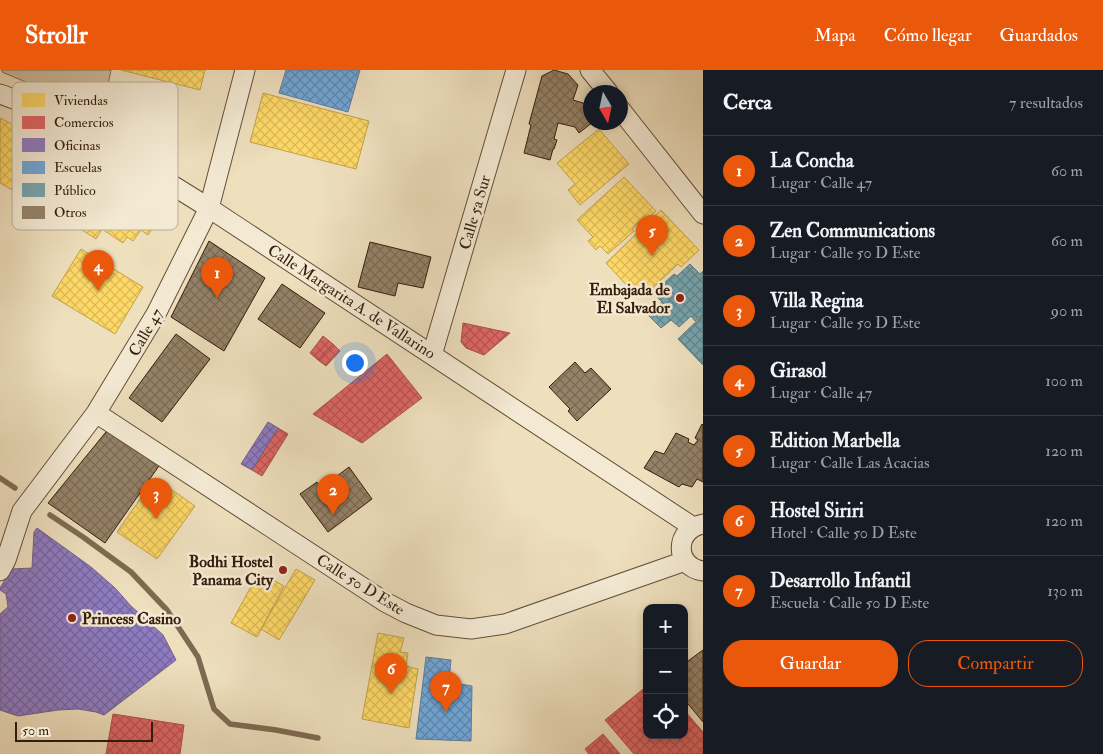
<!DOCTYPE html>
<html lang="es">
<meta charset="utf-8">
<style>
:root{--surface:#171b24;--page:#20242c;--text:#f1f3f6;--muted:#9ea1a6;--line:#363941;--accent:#ea580c}
body{margin:0;font-family:"IM FELL Double Pica",serif;background:var(--page);color:var(--text)}
.controls{position:absolute;right:15px;bottom:15px;display:grid;overflow:hidden;border-radius:10px;box-shadow:0 2px 8px #0003}
.controls button{width:45px;height:45px;display:grid;place-items:center;padding:0;border:0;border-bottom:1px solid var(--line);background:var(--surface);color:var(--text);font:25px sans-serif}
.compass{position:absolute;left:583px;top:15px;width:45px;height:45px;border-radius:50%;background:var(--surface);box-shadow:0 2px 8px #0003;rotate:171deg}
.scale{position:absolute;left:15px;bottom:12px;width:138px;box-sizing:border-box;padding-left:5px;border:2px solid #351d0b;border-top:0;font-size:14px;line-height:18px;white-space:nowrap;color:#351d0b;-webkit-text-stroke:4px #f4ead4;paint-order:stroke}
.you{position:absolute;left:354px;top:292px;width:18px;height:18px;margin:-12px;border:4px solid #fff;border-radius:50%;background:#1a73e8;box-shadow:0 0 0 8px #1a73e833}
.badge{display:grid;place-items:center;width:32px;height:32px;border-radius:50%;background:var(--accent);color:#fff;font-size:16px;font-weight:700}
.pin{position:absolute;translate:-50% -41px;filter:drop-shadow(0 1px 2px #0008)}
.pin::after{content:'';position:absolute;top:26px;width:18px;height:15px;background:inherit;clip-path:polygon(0 0,100% 0,50% 100%)}
.list{margin:0;padding:0;list-style:none}
h2{display:flex;justify-content:space-between;align-items:center;height:65px;margin:0;padding:0 20px;font-size:21px}
h2 small{font-size:16px;font-weight:400;color:var(--muted)}
.list li{display:grid;grid-template-columns:32px 1fr auto;gap:15px;align-items:center;box-sizing:border-box;height:70px;padding:0 20px;border-top:1px solid var(--line)}
.list b{display:block;font-size:19px;white-space:nowrap}
.list p{margin:0;font-size:16px;white-space:nowrap;color:var(--muted)}
.list em{font-size:16px;font-style:normal;color:var(--muted)}
.actions{display:flex;gap:10px;padding:15px 20px}
.actions a{flex:1;padding:11px 0;border:1px solid var(--accent);border-radius:20px;text-align:center;font-size:18px;color:var(--accent)}
.actions .main{background:var(--accent);color:#fff}
.icon{flex:none;width:28px;height:28px;fill:none;stroke:currentColor;stroke-width:2;stroke-linecap:round;stroke-linejoin:round}
.map{position:relative;flex:none;width:703px;height:684px;overflow:hidden}
header{display:flex;align-items:center;gap:30px;box-sizing:border-box;height:70px;padding:0 25px;background:var(--accent);color:#fff}
header strong{font-size:24px}
nav{display:flex;gap:28px;margin-inline-start:auto;font-size:18px}
main{display:flex}
aside{flex:1;background:var(--surface)}
.map>svg:first-child{display:block}
</style>
<header>
<strong>Strollr</strong>
<nav><a>Mapa</a><a>Cómo llegar</a><a>Guardados</a></nav>
</header>
<main>
<div class="map">
<svg width="703" height="684" viewBox="0 0 703 684">
<defs>
<pattern id="homes-cross-hatch" width="8" height="8" patternUnits="userSpaceOnUse" patternTransform="scale(1.25)"><rect width="8" height="8" fill="#ffd966"/><path d="M0 0l8 8M0 8l8-8" fill="none" stroke="#dbba57"/></pattern>
<pattern id="shops-cross-hatch" width="8" height="8" patternUnits="userSpaceOnUse" patternTransform="scale(1.25)"><rect width="8" height="8" fill="#e06666"/><path d="M0 0l8 8M0 8l8-8" fill="none" stroke="#b65352"/></pattern>
<pattern id="offices-cross-hatch" width="8" height="8" patternUnits="userSpaceOnUse" patternTransform="scale(1.25)"><rect width="8" height="8" fill="#8e7cc3"/><path d="M0 0l8 8M0 8l8-8" fill="none" stroke="#75659d"/></pattern>
<pattern id="schools-cross-hatch" width="8" height="8" patternUnits="userSpaceOnUse" patternTransform="scale(1.25)"><rect width="8" height="8" fill="#6fa8dc"/><path d="M0 0l8 8M0 8l8-8" fill="none" stroke="#5c88b1"/></pattern>
<pattern id="public-cross-hatch" width="8" height="8" patternUnits="userSpaceOnUse" patternTransform="scale(1.25)"><rect width="8" height="8" fill="#76a5af"/><path d="M0 0l8 8M0 8l8-8" fill="none" stroke="#62868d"/></pattern>
<pattern id="building-cross-hatch" width="8" height="8" patternUnits="userSpaceOnUse" patternTransform="scale(1.25)"><rect width="8" height="8" fill="#958268"/><path d="M0 0l8 8M0 8l8-8" fill="none" stroke="#7a6a54"/></pattern>
</defs>
<rect width="100%" height="100%" fill="#eedfbd"/>
<filter id="stains"><feTurbulence type="fractalNoise" baseFrequency=".004" numOctaves="4"/><feColorMatrix values="0 0 0 0 .2 0 0 0 0 .09 0 0 0 0 .02 0 0 0 .5 -.17"/></filter>
<radialGradient id="worn" r=".72"><stop offset=".6" stop-color="#630" stop-opacity="0"/><stop offset="1" stop-color="#630" stop-opacity=".3"/></radialGradient>
<path fill="#cfbe9f" stroke="#826e55" d="M 2,0 L 111,0 L 102,44 L 2,2 Z"/>
<path fill="url(#homes-cross-hatch)" stroke="#c2a14b" d="M 121,0 L 205,0 L 200,20 Z
M 263,23 L 369,51 L 356,99 L 250,72 Z
M 0,48 L 16,56 L 19,53 L 36,60 L 37,65 L 40,67 L 44,64 L 61,71 L 60,75 L 89,87 L 63,149 L 0,113 Z
M 599,59 L 629,94 L 580,135 L 568,120 L 575,114 L 557,93 Z
M 95,102 L 154,140 L 147,151 L 154,156 L 148,165 L 141,160 L 133,171 L 127,167 L 123,173 L 102,159 L 96,169 L 76,156 L 85,142 L 73,135 L 82,123 L 75,119 L 82,110 L 88,114 Z
M 624,107 L 656,141 L 644,153 L 641,150 L 632,159 L 634,161 L 608,184 L 600,176 L 596,180 L 588,171 L 593,167 L 577,150 Z
M 661,140 L 699,180 L 681,197 L 678,194 L 643,227 L 635,219 L 632,221 L 606,193 Z
M 81,179 L 143,217 L 115,264 L 52,226 Z
M 155,408 L 195,436 L 157,489 L 117,462 Z
M 296,499 L 315,510 L 279,570 L 261,559 Z
M 259,502 L 284,516 L 257,567 L 231,553 Z
M 378,563 L 404,568 L 400,582 L 408,583 L 406,596 L 418,599 L 409,658 L 362,649 Z"/>
<path fill="url(#shops-cross-hatch)" stroke="#ad504b" d="M 463,253 L 510,263 L 484,285 L 466,278 L 461,272 Z
M 323,266 L 333,274 L 318,290 L 310,283 Z
M 333,274 L 340,281 L 326,296 L 318,290 Z
M 387,284 L 422,328 L 362,373 L 313,344 Z
M 278,358 L 288,364 L 262,406 L 252,400 Z
M 647,616 L 647,665 L 684,665 L 684,640 L 703,662 L 703,684 L 634,684 L 605,650 Z
M 113,644 L 184,655 L 180,684 L 106,684 Z
M 603,664 L 620,684 L 589,684 L 585,679 Z"/>
<path fill="url(#offices-cross-hatch)" stroke="#73608c" d="M 268,352 L 278,358 L 252,400 L 241,394 Z
M 37,458 L 91,497 L 115,518 L 131,536 L 163,565 L 176,590 L 104,645 L 96,642 L 78,639 L 58,640 L 18,646 L 0,640 L 0,544 L 8,537 L 6,524 L 0,520 L 0,518 L 12,499 L 32,498 L 34,462 Z"/>
<path fill="url(#schools-cross-hatch)" stroke="#5e7e9d" d="M 286,0 L 360,0 L 348,42 L 279,23 Z
M 426,587 L 451,590 L 449,612 L 472,616 L 471,671 L 416,669 Z"/>
<path fill="url(#public-cross-hatch)" stroke="#627c7e" d="M 690,194 L 700,204 L 703,201 L 703,244 L 695,251 L 691,246 L 679,257 L 671,250 L 661,258 L 648,245 L 662,232 L 653,223 L 674,204 L 677,206 Z
M 703,245 L 703,295 L 678,269 Z"/>
<g fill="none" stroke-linecap="round" stroke-linejoin="round">
<path stroke="#7e6a51" stroke-width="5.5" d="M 0,408 L 15,418
M 50,445 L 83,467 L 131,502 L 167,540 L 198,587 L 214,639 L 230,654 L 276,660 L 318,668"/>
</g>
<path fill="url(#building-cross-hatch)" stroke="#351d0b" d="M 554,0 L 568,4 L 578,15 L 573,30 L 583,33 L 590,42 L 590,52 L 593,52 L 579,63 L 575,57 L 558,53 L 554,69 L 557,70 L 554,79 L 553,79 L 550,90 L 524,83 L 531,55 L 529,54 L 542,6 Z
M 209,171 L 265,208 L 224,281 L 171,247 Z
M 370,172 L 431,187 L 423,218 L 398,213 L 395,226 L 358,217 Z
M 282,214 L 325,243 L 300,278 L 258,249 Z
M 176,264 L 210,289 L 162,352 L 129,328 Z
M 575,292 L 585,303 L 591,298 L 611,319 L 577,351 L 568,341 L 570,339 L 549,317 Z
M 702,354 L 703,355 L 703,412 L 697,409 L 692,417 L 682,414 L 679,417 L 644,398 L 655,381 L 664,384 L 676,363 L 689,369 L 688,372 L 694,375 L 698,370 L 695,368 Z
M 110,357 L 161,393 L 105,473 L 48,433 Z
M 349,397 L 372,429 L 328,462 L 300,424 L 317,412 L 321,418 Z
M 703,580 L 703,652 L 684,629 L 684,594 Z"/>
<g fill="none" stroke-linecap="round" stroke-linejoin="round">
<g stroke="#634e38" stroke-width="21">
<path id="minor" d="M 590,0 L 608,22
M 0,24 L 30,35 L 95,67 L 209,138 L 693,457
M 620,39 L 703,144
M 432,285 L 516,0
M 96,343 L 385,532 L 406,543 L 436,555 L 471,559 L 505,554 L 685,491
M 703,454 C 674,459 674,497 703,501
M 0,501 L 6,490 L 22,441 L 96,343 L 156,244 L 209,138 L 245,0"/>
</g>
<use href="#minor" stroke="#f4ead4" stroke-width="19"/>
</g>
<g fill="#8f2418" stroke="#f4ead4" stroke-width="2">
<circle cx="680" cy="228" r="5"/>
<circle cx="283" cy="500" r="5"/>
<circle cx="72" cy="548" r="5"/>
</g>
<g text-anchor="middle" stroke-width="5" stroke-linejoin="round" paint-order="stroke">
<g font-size="16" fill="#351d0b" stroke="#f4ead4">
<text transform="translate(474 142) rotate(-74)" y="6">Calle 5a Sur</text>
<text transform="translate(352 231) rotate(33)" y="6">Calle Margarita A. de Vallarino</text>
<text transform="translate(145 262) rotate(-60)" y="6">Calle 47</text>
<text transform="translate(361 514) rotate(32)" y="6">Calle 50 D Este</text>
</g>
<g font-size="16" font-weight="bold" fill="#351d0b" stroke="#f4ead4" text-anchor="end">
<text x="670" y="225">Embajada de<tspan x="670" dy="18">El Salvador</tspan></text>
<text x="273" y="497">Bodhi Hostel<tspan x="273" dy="18">Panama City</tspan></text>
<text x="82" y="554" text-anchor="start">Princess Casino</text>
</g>
</g>
<rect x="12" y="12" width="166" height="148" rx="8" fill="#f4ead4" stroke="#bbac98" stroke-width="1"/>
<rect x="22" y="23" width="23" height="14" fill="#ffd966"/>
<rect x="22" y="46" width="23" height="13" fill="#e06666"/>
<rect x="22" y="68" width="23" height="14" fill="#8e7cc3"/>
<rect x="22" y="91" width="23" height="13" fill="#6fa8dc"/>
<rect x="22" y="113" width="23" height="14" fill="#76a5af"/>
<rect x="22" y="136" width="23" height="13" fill="#958268"/>
<g font-size="14" fill="#351d0b">
<text x="54" y="35">Viviendas</text>
<text x="54" y="57">Comercios</text>
<text x="54" y="80">Oficinas</text>
<text x="54" y="102">Escuelas</text>
<text x="54" y="125">Público</text>
<text x="54" y="147">Otros</text>
</g>
<rect width="100%" height="100%" filter="url(#stains)"/>
<rect width="100%" height="100%" fill="url(#worn)"/>
</svg>
<div class="controls">
<button>+</button>
<button>−</button>
<button><svg class="icon" aria-label="locate" viewBox="0 0 24 24"><circle cx="12" cy="12" r="6"/><path d="M12 2v4M12 18v4M2 12h4M18 12h4"/></svg></button>
</div>
<svg class="compass" viewBox="-18 -18 36 36"><path d="M0-13l5 13h-10z" fill="#e53935"/><path d="M0 13l5-13h-10z" fill="#9ea1a6"/></svg>
<div class="scale">50 m</div>
<div class="you"></div>
<div class="pin badge" style="left:217px;top:228px">1</div>
<div class="pin badge" style="left:333px;top:445px">2</div>
<div class="pin badge" style="left:156px;top:449px">3</div>
<div class="pin badge" style="left:98px;top:221px">4</div>
<div class="pin badge" style="left:652px;top:186px">5</div>
<div class="pin badge" style="left:391px;top:624px">6</div>
<div class="pin badge" style="left:446px;top:642px">7</div>
</div>
<aside>
<h2>Cerca<small>7 resultados</small></h2>
<ul class="list">
<li><span class="badge">1</span><div><b>La Concha</b><p>Lugar · Calle 47</p></div><em>60 m</em></li>
<li><span class="badge">2</span><div><b>Zen Communications</b><p>Lugar · Calle 50 D Este</p></div><em>60 m</em></li>
<li><span class="badge">3</span><div><b>Villa Regina</b><p>Lugar · Calle 50 D Este</p></div><em>90 m</em></li>
<li><span class="badge">4</span><div><b>Girasol</b><p>Lugar · Calle 47</p></div><em>100 m</em></li>
<li><span class="badge">5</span><div><b>Edition Marbella</b><p>Lugar · Calle Las Acacias</p></div><em>120 m</em></li>
<li><span class="badge">6</span><div><b>Hostel Siriri</b><p>Hotel · Calle 50 D Este</p></div><em>120 m</em></li>
<li><span class="badge">7</span><div><b>Desarrollo Infantil</b><p>Escuela · Calle 50 D Este</p></div><em>130 m</em></li>
</ul>
<div class="actions"><a class="main">Guardar</a><a>Compartir</a></div>
</aside>
</main>
